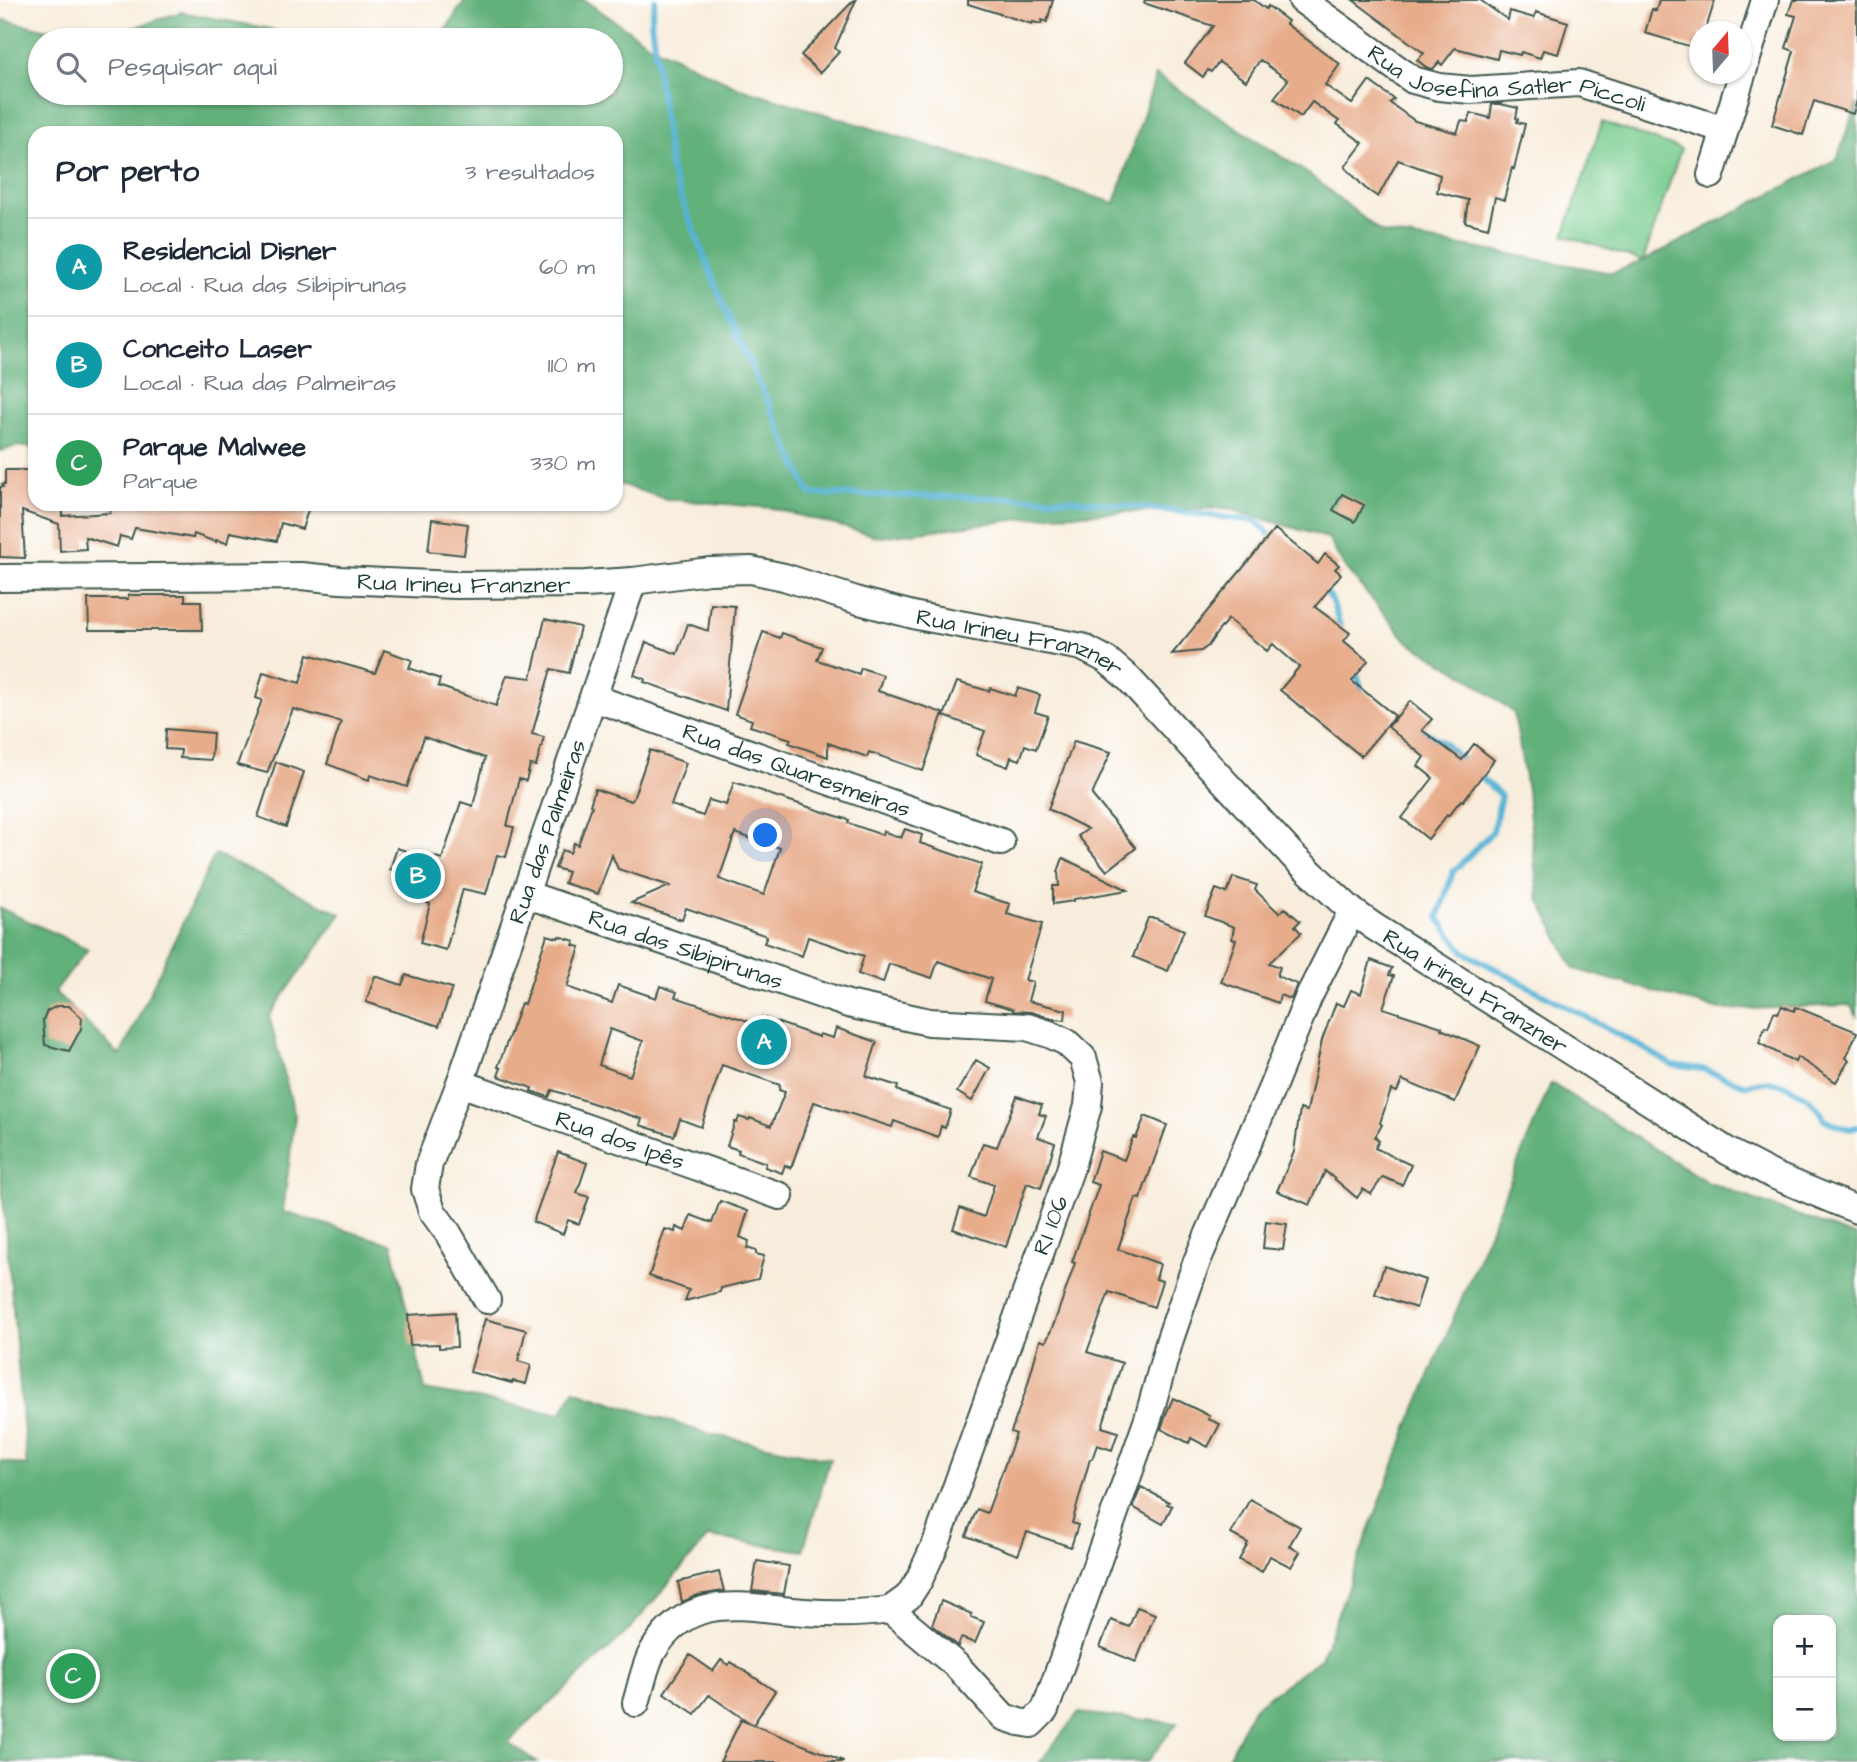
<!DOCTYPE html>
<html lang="pt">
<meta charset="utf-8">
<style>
:root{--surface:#fff;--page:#f2f2f3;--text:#1f2937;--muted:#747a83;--line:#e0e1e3;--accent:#1f6fb2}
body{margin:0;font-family:"Architects Daughter",sans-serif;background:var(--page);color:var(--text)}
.controls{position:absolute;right:21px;bottom:21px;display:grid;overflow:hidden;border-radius:14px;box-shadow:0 2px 5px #0004}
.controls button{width:63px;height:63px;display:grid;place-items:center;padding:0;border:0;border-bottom:2px solid var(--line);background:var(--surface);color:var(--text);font:35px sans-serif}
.compass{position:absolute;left:1689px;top:21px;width:63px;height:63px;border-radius:50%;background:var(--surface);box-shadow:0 2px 5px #0004;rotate:19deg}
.you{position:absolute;left:766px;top:836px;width:24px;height:24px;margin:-18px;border:5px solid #fff;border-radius:50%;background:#1a73e8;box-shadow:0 0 0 10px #1a73e833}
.badge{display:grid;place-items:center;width:46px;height:46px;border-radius:50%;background:var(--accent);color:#fff;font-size:23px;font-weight:700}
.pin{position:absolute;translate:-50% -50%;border:4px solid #fff;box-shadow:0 2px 7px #0006}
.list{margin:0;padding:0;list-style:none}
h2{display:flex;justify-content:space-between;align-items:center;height:91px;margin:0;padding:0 28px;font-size:30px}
h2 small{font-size:23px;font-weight:400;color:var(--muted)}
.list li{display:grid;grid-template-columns:46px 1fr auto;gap:21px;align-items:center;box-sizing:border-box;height:98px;padding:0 28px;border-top:2px solid var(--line)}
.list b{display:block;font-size:26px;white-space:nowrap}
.list p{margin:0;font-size:23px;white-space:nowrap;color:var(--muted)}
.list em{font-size:23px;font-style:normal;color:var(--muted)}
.icon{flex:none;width:38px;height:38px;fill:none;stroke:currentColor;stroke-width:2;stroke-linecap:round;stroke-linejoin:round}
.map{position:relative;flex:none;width:1857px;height:1762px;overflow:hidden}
.search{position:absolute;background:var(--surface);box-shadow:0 2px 5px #0004;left:28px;top:28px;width:595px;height:77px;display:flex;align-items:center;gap:18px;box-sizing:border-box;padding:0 24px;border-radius:38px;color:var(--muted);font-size:26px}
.panel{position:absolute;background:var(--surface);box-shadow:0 2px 5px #0004;left:28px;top:126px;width:595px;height:385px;border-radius:21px}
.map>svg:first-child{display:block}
</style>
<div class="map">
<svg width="1857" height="1762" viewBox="0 0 1857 1762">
<rect width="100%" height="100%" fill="#fff"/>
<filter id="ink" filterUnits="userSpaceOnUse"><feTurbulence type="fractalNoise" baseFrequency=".0143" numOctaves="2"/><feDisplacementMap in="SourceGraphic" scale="14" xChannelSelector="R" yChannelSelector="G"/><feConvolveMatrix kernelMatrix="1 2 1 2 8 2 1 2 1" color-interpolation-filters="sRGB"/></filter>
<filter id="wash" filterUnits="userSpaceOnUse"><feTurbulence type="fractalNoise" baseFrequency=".00686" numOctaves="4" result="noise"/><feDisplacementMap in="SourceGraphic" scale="28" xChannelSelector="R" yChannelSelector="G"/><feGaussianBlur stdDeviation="1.57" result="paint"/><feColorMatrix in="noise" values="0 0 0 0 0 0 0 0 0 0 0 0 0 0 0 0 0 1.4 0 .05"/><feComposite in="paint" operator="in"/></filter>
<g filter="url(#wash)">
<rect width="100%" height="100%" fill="#f8eddc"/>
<path fill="#79cc8f" stroke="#4c8462" stroke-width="2" d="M 1602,122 L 1681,149 L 1643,261 L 1564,235 Z"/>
<path fill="#62b07a" stroke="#407657" stroke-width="2" fill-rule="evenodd" d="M 465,0 L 584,0 L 652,46 L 737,87 L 1115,203 L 1156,75 L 1310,175 L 1382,233 L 1504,253 L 1612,273 L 1643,261 L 1837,159 L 1857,103 L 1857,1016 L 1850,1005 L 1720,1010 L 1574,969 L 1538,897 L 1527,790 L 1514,713 L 1470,679 L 1407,641 L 1343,565 L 1328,538 L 1226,508 L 1053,515 L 880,537 L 772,508 L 666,499 L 616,483 L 616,133 L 35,133 L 35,448 L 17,446 L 0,451 L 0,19 L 92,40 L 40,40 L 40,93 L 611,93 L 611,40 L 439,40 Z
M 181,12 L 270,29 L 294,40 L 97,40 Z
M 215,854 L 341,914 L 269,1016 L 295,1116 L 283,1212 L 392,1244 L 425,1390 L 561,1414 L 574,1390 L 705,1433 L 830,1459 L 803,1551 L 708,1537 L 629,1630 L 508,1742 L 537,1762 L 0,1762 L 0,1461 L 27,1466 L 0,1164 L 0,908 L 88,949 L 55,992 L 120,1056 Z
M 1551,1083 L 1707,1182 L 1857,1237 L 1857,1762 L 1226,1762 L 1253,1708 L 1321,1658 L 1409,1425 ZM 1831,1620 L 1831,1736 L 1778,1736 L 1778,1620 Z
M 1078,1713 L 1177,1723 L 1147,1762 L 1040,1762 Z"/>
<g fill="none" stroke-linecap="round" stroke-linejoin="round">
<path stroke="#57b3d5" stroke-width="6" d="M 655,0 L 651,21 L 671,172 L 723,304 L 810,494 L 1068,499 L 1256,521 L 1275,540
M 1322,588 L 1331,598 L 1342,631
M 1355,668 L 1363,694
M 1416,727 L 1443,742 L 1466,764
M 1477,774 L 1501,796 L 1493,831 L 1453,872 L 1438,918 L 1464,952 L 1640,1046 L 1672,1065 L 1702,1069 L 1746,1085 L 1768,1081 L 1788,1086 L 1808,1098 L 1821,1112 L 1824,1120 L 1849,1129 L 1857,1127"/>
</g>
<g id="blocks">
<path fill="#e7ac8a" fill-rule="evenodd" d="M 854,0 L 856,0 L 835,48 L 839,52 L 820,73 L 801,55 Z
M 968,0 L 1053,0 L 1047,22 L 1042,20 L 1041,24 L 1033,22 L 1032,24 L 968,4 Z
M 1145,0 L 1254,0 L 1266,9 L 1268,6 L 1288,21 L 1286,24 L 1340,64 L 1325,85 L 1352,104 L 1369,81 L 1394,99 L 1390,103 L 1415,121 L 1457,133 L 1461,121 L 1468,122 L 1471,113 L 1490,118 L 1492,104 L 1500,104 L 1518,108 L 1516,118 L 1518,119 L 1517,122 L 1525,124 L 1514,169 L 1512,168 L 1504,200 L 1495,197 L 1488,228 L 1465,222 L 1468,200 L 1437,192 L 1440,175 L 1398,160 L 1378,197 L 1365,188 L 1345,167 L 1363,143 L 1337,124 L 1339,121 L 1312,102 L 1301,117 L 1274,98 L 1288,80 L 1260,60 L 1246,81 L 1219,62 L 1211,72 L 1208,70 L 1203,77 L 1185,63 L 1213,26 L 1144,3 Z
M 1353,0 L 1480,0 L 1508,20 L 1510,11 L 1534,18 L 1536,12 L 1568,22 L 1558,54 L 1543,50 L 1540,58 L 1521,52 L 1520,55 L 1499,50 L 1497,59 L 1455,48 L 1442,65 L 1439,62 L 1433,69 L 1426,67 L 1417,60 L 1424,53 Z
M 1659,0 L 1715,0 L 1705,32 L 1699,32 L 1699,49 L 1645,33 L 1652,9 L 1656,11 Z
M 1793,0 L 1857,0 L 1857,100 L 1853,114 L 1814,101 L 1803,135 L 1772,125 L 1794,51 L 1786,48 L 1796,16 L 1788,14 Z
M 5,470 L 35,470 L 35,504 L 65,504 L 62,516 L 110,513 L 112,504 L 310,504 L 302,529 L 281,523 L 277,541 L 230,532 L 227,543 L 216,540 L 216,542 L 194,534 L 193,538 L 135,528 L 131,539 L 120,536 L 117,547 L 85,537 L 86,549 L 60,551 L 59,524 L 22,511 L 25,558 L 0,557 L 0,487 L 3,487 L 2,484 L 5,484 Z
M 1342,494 L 1364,505 L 1355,522 L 1333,510 Z
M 432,519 L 468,524 L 464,555 L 428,551 Z
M 1275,529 L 1318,564 L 1325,554 L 1339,565 L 1335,569 L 1341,574 L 1315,607 L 1350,633 L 1344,641 L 1368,661 L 1352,681 L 1395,716 L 1361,756 L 1280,690 L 1299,667 L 1273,644 L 1267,651 L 1228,619 L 1216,634 L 1208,646 L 1201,651 L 1172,654 Z
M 128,595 L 185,595 L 185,601 L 201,601 L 202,630 L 89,630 L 88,599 L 128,599 Z
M 711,604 L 735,606 L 726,711 L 644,682 L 645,679 L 634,675 L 646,642 L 677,654 L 688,624 L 708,631 Z
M 545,619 L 580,627 L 569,673 L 551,669 L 532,734 L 544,737 L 536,766 L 530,765 L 526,781 L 519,779 L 507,826 L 514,827 L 506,857 L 497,855 L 486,894 L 463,889 L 446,950 L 420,943 L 430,904 L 427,903 L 429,899 L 416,895 L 418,890 L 405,886 L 407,882 L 400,880 L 402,873 L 390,869 L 397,848 L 425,857 L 426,854 L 442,859 L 461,802 L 473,806 L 485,758 L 424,737 L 407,787 L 370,775 L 369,780 L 327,764 L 341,722 L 293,709 L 267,773 L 237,765 L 262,700 L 256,698 L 263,672 L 300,683 L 308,654 L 375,673 L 384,650 L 412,660 L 409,668 L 440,679 L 438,686 L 496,706 L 507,675 L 531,678 Z
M 763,632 L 780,638 L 782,633 L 822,647 L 817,660 L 859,674 L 861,668 L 883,675 L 878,691 L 943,713 L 923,771 L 869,752 L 867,757 L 828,743 L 828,757 L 789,743 L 791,739 L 750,726 L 752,720 L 735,714 Z
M 957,682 L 989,691 L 990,688 L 1015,696 L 1018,688 L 1040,695 L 1035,712 L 1048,716 L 1036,749 L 1025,745 L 1020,760 L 1011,757 L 1008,767 L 976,755 L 985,731 L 944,716 Z
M 1410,701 L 1432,719 L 1422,730 L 1462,760 L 1474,744 L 1494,760 L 1463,801 L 1461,800 L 1448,816 L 1447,815 L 1428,839 L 1402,818 L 1433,778 L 1418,766 L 1424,757 L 1388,727 Z
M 166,729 L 213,733 L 211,760 L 180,758 L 181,750 L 165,749 Z
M 1074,741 L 1111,752 L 1092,795 L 1136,848 L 1107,871 L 1078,836 L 1088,829 L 1048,809 Z
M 650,750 L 686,763 L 671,805 L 703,816 L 709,800 L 726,805 L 734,782 L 765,792 L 765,793 L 849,820 L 848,823 L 882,835 L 883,831 L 901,838 L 905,829 L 922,835 L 920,843 L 982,864 L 972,892 L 1010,904 L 1007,914 L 1042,924 L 1025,980 L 1033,982 L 1028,1001 L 1066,1010 L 1065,1020 L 1054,1019 L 1031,1012 L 1013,1011 L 1013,1009 L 985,1001 L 991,979 L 938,961 L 932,978 L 889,964 L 883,983 L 858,974 L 864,956 L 808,937 L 802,956 L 764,943 L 767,936 L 686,908 L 682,919 L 679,918 L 679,919 L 631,903 L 670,886 L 618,869 L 612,855 L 598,894 L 564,883 L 568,872 L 555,868 L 562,850 L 570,853 L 574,843 L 578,845 L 592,806 L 590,805 L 595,789 L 631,801 L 633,799 ZM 735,833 L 780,848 L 764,895 L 719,879 Z
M 276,762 L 304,772 L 286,827 L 258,817 Z
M 1063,858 L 1128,890 L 1074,899 L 1074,901 L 1053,904 L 1053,886 L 1059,886 L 1058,872 Z
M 1233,877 L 1257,885 L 1255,890 L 1279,913 L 1285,908 L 1300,921 L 1295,926 L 1301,933 L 1269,963 L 1280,967 L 1277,976 L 1297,984 L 1291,999 L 1280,995 L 1278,1003 L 1221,982 L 1236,940 L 1232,939 L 1234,927 L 1205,916 L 1216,889 L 1227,893 Z
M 1148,918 L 1155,918 L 1184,930 L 1168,971 L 1133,957 Z
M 547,935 L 558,938 L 559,936 L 575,941 L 573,945 L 580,947 L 567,987 L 612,1003 L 618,985 L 656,998 L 660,986 L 677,992 L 675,997 L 760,1025 L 762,1017 L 819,1037 L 819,1034 L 833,1038 L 836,1028 L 877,1042 L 866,1076 L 898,1086 L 897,1090 L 903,1093 L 951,1110 L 945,1128 L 941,1126 L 938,1137 L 894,1121 L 892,1127 L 814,1102 L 791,1168 L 785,1165 L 782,1173 L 765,1167 L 766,1163 L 738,1153 L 739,1150 L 727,1146 L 735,1122 L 737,1123 L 739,1117 L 749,1120 L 750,1118 L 771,1126 L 785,1092 L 779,1090 L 780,1085 L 722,1065 L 701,1127 L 680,1119 L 674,1136 L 640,1125 L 642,1119 L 552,1090 L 549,1097 L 531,1091 L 532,1088 L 498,1076 L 501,1068 L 498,1067 L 521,1003 L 524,1004 ZM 610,1029 L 643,1041 L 630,1076 L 599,1065 Z
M 1371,960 L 1392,968 L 1389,975 L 1394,976 L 1383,1008 L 1442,1027 L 1441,1029 L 1480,1046 L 1455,1102 L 1402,1080 L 1397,1092 L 1391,1090 L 1380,1123 L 1382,1125 L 1375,1137 L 1379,1141 L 1375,1148 L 1411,1165 L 1402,1185 L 1383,1177 L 1371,1194 L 1363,1189 L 1357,1198 L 1325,1171 L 1310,1205 L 1277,1191 L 1294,1152 L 1300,1109 L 1307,1111 L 1322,1040 L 1336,1003 L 1344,1006 L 1351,990 L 1361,994 Z
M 406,975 L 452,988 L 439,1026 L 366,1002 L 375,976 L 402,985 Z
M 57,1006 L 69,1006 L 82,1018 L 81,1029 L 69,1051 L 45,1045 L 43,1020 L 47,1011 Z
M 1782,1006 L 1794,1011 L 1796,1007 L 1857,1032 L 1846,1058 L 1849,1060 L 1836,1082 L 1797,1057 L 1795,1062 L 1759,1043 L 1765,1027 L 1768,1028 L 1774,1012 L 1778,1013 Z
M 976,1060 L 990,1068 L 972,1101 L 957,1092 Z
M 1017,1096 L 1042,1105 L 1039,1114 L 1046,1116 L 1038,1137 L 1055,1143 L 1041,1188 L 1027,1183 L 1006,1247 L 953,1229 L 960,1208 L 984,1217 L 994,1185 L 971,1177 L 983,1143 L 997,1147 Z
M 1145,1116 L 1167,1125 L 1140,1199 L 1136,1198 L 1118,1249 L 1160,1264 L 1156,1279 L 1162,1281 L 1154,1307 L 1109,1292 L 1087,1352 L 1122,1363 L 1102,1427 L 1118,1432 L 1112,1450 L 1097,1445 L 1092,1459 L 1090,1459 L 1072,1523 L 1078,1525 L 1071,1547 L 1027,1532 L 1018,1555 L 966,1536 L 977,1509 L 987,1513 L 1016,1434 L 1011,1432 L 1026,1390 L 1040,1340 L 1046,1342 L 1055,1321 L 1075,1263 L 1072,1262 L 1099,1185 L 1090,1182 L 1100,1151 L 1124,1160 L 1133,1137 L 1136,1138 Z
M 558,1152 L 587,1163 L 577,1193 L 589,1197 L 579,1224 L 568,1220 L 563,1234 L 533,1222 Z
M 720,1201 L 748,1211 L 740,1237 L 749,1241 L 747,1248 L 756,1251 L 756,1254 L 764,1256 L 758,1279 L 721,1288 L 720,1292 L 685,1301 L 689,1290 L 649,1276 L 665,1229 L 675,1232 L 676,1227 L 685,1231 L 691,1215 L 712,1223 Z
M 1266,1221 L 1287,1224 L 1283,1250 L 1263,1248 Z
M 1384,1266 L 1425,1280 L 1416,1308 L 1375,1294 Z
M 455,1312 L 457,1347 L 439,1348 L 439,1344 L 410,1345 L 408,1315 Z
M 485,1319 L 526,1330 L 518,1361 L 531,1365 L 526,1384 L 513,1381 L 512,1383 L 470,1372 Z
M 1173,1398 L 1210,1416 L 1208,1419 L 1220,1424 L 1208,1447 L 1191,1438 L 1189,1443 L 1161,1429 L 1166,1414 Z
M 1141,1487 L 1169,1502 L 1167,1504 L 1172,1506 L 1163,1524 L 1133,1507 Z
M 1250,1499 L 1300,1527 L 1289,1546 L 1300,1552 L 1291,1567 L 1270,1556 L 1262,1572 L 1239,1560 L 1248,1543 L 1231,1534 Z
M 757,1561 L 789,1566 L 784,1594 L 752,1591 Z
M 719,1572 L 724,1591 L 698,1595 L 682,1602 L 678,1582 Z
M 941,1601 L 972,1614 L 971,1617 L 984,1622 L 975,1643 L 961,1638 L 958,1646 L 932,1625 Z
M 1137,1607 L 1155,1614 L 1136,1662 L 1100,1647 L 1111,1620 L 1129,1627 Z
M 690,1655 L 713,1671 L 721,1660 L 728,1665 L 731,1662 L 775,1691 L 753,1725 L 709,1695 L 695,1714 L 664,1693 Z
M 741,1720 L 843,1761 L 843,1762 L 720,1762 Z"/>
</g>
</g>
<g filter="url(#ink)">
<use href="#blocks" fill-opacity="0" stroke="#40574d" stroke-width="2"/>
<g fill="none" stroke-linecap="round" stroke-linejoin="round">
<g stroke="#40574d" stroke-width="30">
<g id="minor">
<path id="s1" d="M 1302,0 L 1413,80 L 1439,87 L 1471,90 L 1579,83 L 1725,130"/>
<path d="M 1711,175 L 1765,0"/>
<path id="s2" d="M 0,578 L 301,576 L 340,580 L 455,585 L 585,584 L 633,581 L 709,571 L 751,570 L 784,577 L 859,601 L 917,616 L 1082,647 L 1107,660 L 1129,679 L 1294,857 L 1352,911 L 1373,926 L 1729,1152 L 1773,1175 L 1857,1210"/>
<path id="s3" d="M 594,698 L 1001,842"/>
<path id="s4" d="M 525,894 L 848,1004 L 929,1022 L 1027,1027 L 1049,1034 L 1066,1042 L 1083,1058 L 1090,1082 L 1088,1106 L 1070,1170 L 937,1541 L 919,1580 L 908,1597 L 890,1610"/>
<path id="s5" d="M 460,1083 L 780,1196"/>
<path id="s6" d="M 487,1300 L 448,1233 L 432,1211 L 425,1189 L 429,1164 L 460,1083 L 633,581"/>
<path d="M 636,1703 C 641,1687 645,1664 653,1651 C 690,1589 745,1608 804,1612 C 833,1614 861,1614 890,1610 L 957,1666 L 1004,1717 L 1019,1722 L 1031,1724 L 1045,1710 L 1148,1419 L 1170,1339 L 1197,1261 L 1271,1090 L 1309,996 L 1352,911"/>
</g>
</g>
<use href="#minor" stroke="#fff" stroke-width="26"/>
</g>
</g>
<g text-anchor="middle" stroke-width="7" stroke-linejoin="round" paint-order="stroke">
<g font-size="23" fill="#1f3d34" stroke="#fff">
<text dy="8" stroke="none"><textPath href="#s1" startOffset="229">Rua Josefina Satler Piccoli</textPath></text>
<text dy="8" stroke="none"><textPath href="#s2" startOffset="464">Rua Irineu Franzner</textPath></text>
<text dy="8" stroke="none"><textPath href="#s2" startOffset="1031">Rua Irineu Franzner</textPath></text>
<text dy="8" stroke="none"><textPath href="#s3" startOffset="215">Rua das Quaresmeiras</textPath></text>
<text dy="8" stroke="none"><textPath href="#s6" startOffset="506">Rua das Palmeiras</textPath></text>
<text dy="8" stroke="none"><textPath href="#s4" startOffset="170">Rua das Sibipirunas</textPath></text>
<text dy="8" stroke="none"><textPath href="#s2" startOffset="1619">Rua Irineu Franzner</textPath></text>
<text dy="8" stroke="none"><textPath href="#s5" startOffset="170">Rua dos Ipês</textPath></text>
<text transform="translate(1050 1225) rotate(-70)" y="8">RI 106</text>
</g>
</g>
</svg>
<div class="controls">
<button>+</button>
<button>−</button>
</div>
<svg class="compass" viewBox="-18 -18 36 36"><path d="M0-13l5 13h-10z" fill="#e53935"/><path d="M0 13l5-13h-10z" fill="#747a83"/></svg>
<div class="you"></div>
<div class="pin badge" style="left:764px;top:1042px;background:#0f9aa8">A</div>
<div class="pin badge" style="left:418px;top:876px;background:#0f9aa8">B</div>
<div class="pin badge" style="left:73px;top:1676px;background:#2e9e5b">C</div>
<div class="search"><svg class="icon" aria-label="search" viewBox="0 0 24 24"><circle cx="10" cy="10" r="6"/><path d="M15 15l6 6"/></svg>Pesquisar aqui</div>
<section class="panel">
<h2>Por perto<small>3 resultados</small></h2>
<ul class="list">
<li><span class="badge" style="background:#0f9aa8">A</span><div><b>Residencial Disner</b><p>Local · Rua das Sibipirunas</p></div><em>60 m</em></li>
<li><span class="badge" style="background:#0f9aa8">B</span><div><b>Conceito Laser</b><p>Local · Rua das Palmeiras</p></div><em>110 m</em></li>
<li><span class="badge" style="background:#2e9e5b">C</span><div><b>Parque Malwee</b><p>Parque</p></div><em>330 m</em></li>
</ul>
</section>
</div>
